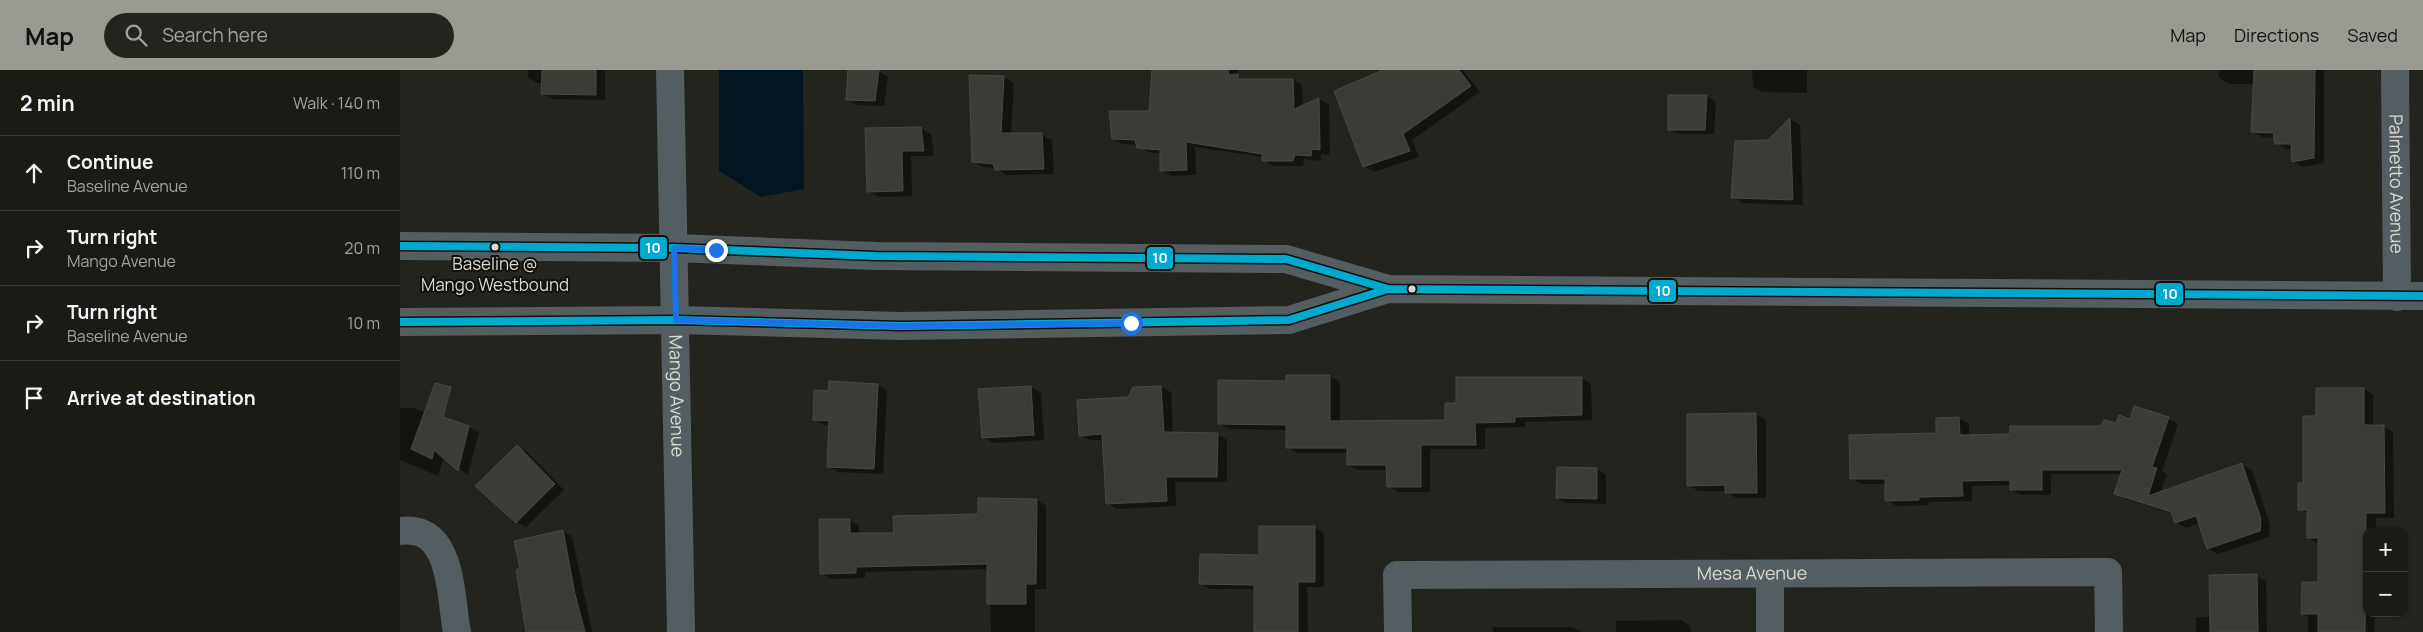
<!DOCTYPE html>
<meta charset="utf-8">
<style>
:root{--surface:#1b1b16;--page:#24241f;--text:#f1f3f6;--muted:#a0a1a1;--line:#393935;--accent:#9a9a92}
body{margin:0;font-family:Manrope,sans-serif;background:var(--page);color:var(--text)}
.controls{position:absolute;right:15px;bottom:15px;display:grid;overflow:hidden;border-radius:10px;box-shadow:0 1px 4px #0004}
.controls button{width:45px;height:45px;display:grid;place-items:center;padding:0;border:0;border-bottom:1px solid var(--line);background:var(--surface);color:var(--text);font:25px sans-serif}
.stop{position:absolute;width:15px;height:15px;margin:-11px;border:4px solid #1a73e8;border-radius:50%;background:#fff}
.stop.end{background:#1a73e8;border-color:#fff;box-shadow:0 1px 5px #0008}
.list{margin:0;padding:0;list-style:none}
h2{display:flex;justify-content:space-between;align-items:center;height:65px;margin:0;padding:0 20px;font-size:21px}
h2 small{font-size:16px;font-weight:400;color:var(--muted)}
.list li{display:grid;grid-template-columns:32px 1fr auto;gap:15px;align-items:center;box-sizing:border-box;height:75px;padding:0 20px;border-top:1px solid var(--line)}
.list b{display:block;font-size:19px;white-space:nowrap}
.list p{margin:0;font-size:16px;white-space:nowrap;color:var(--muted)}
.list em{font-size:16px;font-style:normal;color:var(--muted)}
.icon{flex:none;width:28px;height:28px;fill:none;stroke:currentColor;stroke-width:2;stroke-linecap:round;stroke-linejoin:round}
.map{position:relative;flex:none;width:2023px;height:562px;overflow:hidden}
header{display:flex;align-items:center;gap:30px;box-sizing:border-box;height:70px;padding:0 25px;background:var(--accent);color:#111}
header strong{font-size:24px}
nav{display:flex;gap:28px;margin-inline-start:auto;font-size:18px}
.search{width:350px;height:45px;background:var(--page);display:flex;align-items:center;gap:12px;box-sizing:border-box;padding:0 18px;border-radius:28px;color:var(--muted);font-size:19px}
main{display:flex}
aside{flex:1;background:var(--surface)}
.map>svg:first-child{display:block}
</style>
<header>
<strong>Map</strong>
<div class="search"><svg class="icon" aria-label="search" viewBox="0 0 24 24"><circle cx="10" cy="10" r="6"/><path d="M15 15l6 6"/></svg>Search here</div>
<nav><a>Map</a><a>Directions</a><a>Saved</a></nav>
</header>
<main>
<aside>
<h2>2 min<small>Walk · 140 m</small></h2>
<ul class="list">
<li><svg class="icon" aria-label="ahead" viewBox="0 0 24 24"><path d="M12 20V5M6 11l6-6 6 6"/></svg><div><b>Continue</b><p>Baseline Avenue</p></div><em>110 m</em></li>
<li><svg class="icon" aria-label="right" viewBox="0 0 24 24"><path d="M7 20v-9h11M14 6l5 5-5 5"/></svg><div><b>Turn right</b><p>Mango Avenue</p></div><em>20 m</em></li>
<li><svg class="icon" aria-label="right" viewBox="0 0 24 24"><path d="M7 20v-9h11M14 6l5 5-5 5"/></svg><div><b>Turn right</b><p>Baseline Avenue</p></div><em>10 m</em></li>
<li><svg class="icon" aria-label="arrive" viewBox="0 0 24 24"><path d="M6 21V4h12l-3 4 3 4H6"/></svg><div><b>Arrive at destination</b></div></li>
</ul>
</aside>
<div class="map">
<svg width="2023" height="562" viewBox="0 0 2023 562">
<rect width="100%" height="100%" fill="#24241e"/>
<path fill="#031520" d="M 319,0 L 403,0 L 404,119 L 361,127 L 319,101 Z"/>
<path fill="#0007" d="M 128,0 L 205,0 L 205,30 L 152,29 L 142,23 L 142,13 L 137,13 L 128,7 Z
M 753,0 L 838,0 L 838,6 L 845,10 L 893,10 L 902,15 L 903,36 L 919,29 L 929,35 L 930,85 L 921,84 L 921,91 L 904,89 L 903,96 L 873,96 L 864,90 L 864,87 L 795,77 L 796,105 L 771,106 L 762,100 L 762,84 L 748,82 L 738,75 L 723,74 L 713,69 L 751,42 Z
M 987,0 L 1063,0 L 1080,22 L 1012,70 L 1019,87 L 974,102 L 964,96 Z
M 1352,0 L 1407,0 L 1407,23 L 1362,22 L 1353,17 Z
M 1819,0 L 1924,0 L 1924,93 L 1903,97 L 1893,91 L 1892,79 L 1886,79 L 1876,73 L 1875,68 L 1862,67 L 1852,61 L 1855,14 L 1829,14 L 1819,8 Z
M 479,1 L 488,7 L 484,36 L 457,35 L 447,29 Z
M 570,7 L 604,7 L 614,13 L 611,65 L 642,65 L 652,70 L 654,104 L 606,105 L 596,98 L 583,97 L 573,91 Z
M 1307,26 L 1316,32 L 1314,64 L 1279,64 L 1269,59 Z
M 1390,49 L 1400,55 L 1403,135 L 1342,133 L 1333,127 L 1368,72 Z
M 521,58 L 531,64 L 534,86 L 511,86 L 512,126 L 478,127 L 468,121 L 466,59 Z
M 930,306 L 940,312 L 940,352 L 1046,351 L 1058,334 L 1181,308 L 1191,314 L 1192,350 L 1125,352 L 1125,357 L 1085,358 L 1085,379 L 1030,379 L 1030,422 L 998,422 L 988,416 L 988,400 L 958,400 L 948,395 L 948,383 L 897,383 L 888,377 L 888,360 L 829,359 L 819,353 L 888,312 Z
M 478,315 L 487,320 L 483,404 L 438,402 L 428,396 L 430,355 L 424,355 L 414,349 L 430,322 Z
M 631,317 L 641,323 L 644,370 L 593,373 L 583,367 Z
M 761,317 L 771,322 L 773,363 L 817,364 L 827,370 L 827,412 L 775,412 L 776,436 L 717,439 L 707,433 L 704,370 L 690,370 L 680,365 L 728,329 L 734,318 Z
M 1964,319 L 1973,325 L 1973,356 L 1983,356 L 1993,362 L 1994,448 L 1976,448 L 1976,461 L 1967,461 L 1967,543 L 1975,543 L 1974,562 L 1908,562 L 1908,547 L 1902,543 L 1919,514 L 1919,474 L 1909,468 L 1908,444 L 1900,439 L 1917,347 Z
M 0,338 L 13,338 L 69,357 L 79,362 L 68,405 L 44,387 L 38,406 L 0,390 Z
M 1356,344 L 1366,350 L 1366,428 L 1336,428 L 1327,421 L 1298,421 L 1289,415 Z
M 1559,348 L 1569,354 L 1569,366 L 1611,365 L 1702,357 L 1730,350 L 1768,348 L 1778,354 L 1762,401 L 1767,405 L 1760,423 L 1842,395 L 1852,400 L 1870,455 L 1869,467 L 1818,484 L 1808,479 L 1799,453 L 1786,458 L 1776,452 L 1773,444 L 1725,429 L 1716,424 L 1722,404 L 1651,404 L 1651,425 L 1621,425 L 1611,420 L 1611,415 L 1572,416 L 1572,431 L 1529,432 L 1529,435 L 1496,436 L 1487,430 L 1486,414 L 1461,414 L 1451,408 L 1537,365 Z
M 117,376 L 127,382 L 164,420 L 126,457 L 117,452 Z
M 1197,399 L 1206,405 L 1206,434 L 1167,433 L 1157,428 Z
M 637,430 L 646,436 L 646,519 L 635,519 L 635,562 L 591,562 L 589,499 L 465,502 L 465,508 L 431,509 L 421,503 L 450,450 L 459,456 L 459,464 L 495,464 Z
M 914,457 L 924,463 L 924,517 L 907,517 L 908,562 L 855,562 L 855,519 L 810,519 L 800,513 L 860,486 Z
M 163,461 L 172,466 L 192,562 L 128,562 Z
M 1856,505 L 1866,511 L 1867,562 L 1796,562 L 1796,547 L 1811,547 Z
M 1281,550 L 1290,556 L 1291,562 L 1216,562 L 1216,551 Z
M 1093,557 L 1172,557 L 1182,562 L 1093,562 Z"/>
<path fill="#3c3c36" stroke="#494944" d="M 142,0 L 196,0 L 196,25 L 141,24 Z
M 448,0 L 479,0 L 475,31 L 446,30 Z
M 752,0 L 828,0 L 829,5 L 838,4 L 838,9 L 893,9 L 894,39 L 919,28 L 920,80 L 912,79 L 911,86 L 895,85 L 893,91 L 862,91 L 862,84 L 786,72 L 787,100 L 760,101 L 760,80 L 737,78 L 735,70 L 712,69 L 709,41 L 749,41 Z
M 983,0 L 1059,0 L 1071,16 L 1003,64 L 1010,81 L 963,97 L 934,21 Z
M 1854,0 L 1915,0 L 1914,88 L 1892,92 L 1891,74 L 1875,74 L 1873,63 L 1851,62 Z
M 569,5 L 604,6 L 601,63 L 642,63 L 644,99 L 595,100 L 593,94 L 572,92 Z
M 1268,25 L 1307,25 L 1305,60 L 1268,60 Z
M 1390,48 L 1393,130 L 1331,128 L 1335,71 L 1368,70 Z
M 521,57 L 524,81 L 502,81 L 503,121 L 467,122 L 465,58 Z
M 886,305 L 930,305 L 930,351 L 1045,350 L 1045,333 L 1056,333 L 1056,307 L 1182,307 L 1182,345 L 1115,347 L 1115,352 L 1075,353 L 1076,375 L 1021,375 L 1021,417 L 987,417 L 986,395 L 947,395 L 947,378 L 886,378 L 886,355 L 818,354 L 818,310 L 886,311 Z
M 429,311 L 478,314 L 474,399 L 427,397 L 429,351 L 413,350 L 414,320 L 428,321 Z
M 35,313 L 51,317 L 43,347 L 69,356 L 58,401 L 34,380 L 32,389 L 11,379 Z
M 631,316 L 634,365 L 582,368 L 578,319 Z
M 761,316 L 764,362 L 818,363 L 817,407 L 766,407 L 767,431 L 706,434 L 702,364 L 679,366 L 677,330 L 728,327 L 733,317 Z
M 1916,318 L 1964,318 L 1964,355 L 1984,355 L 1985,443 L 1966,443 L 1965,562 L 1918,562 L 1918,544 L 1901,544 L 1902,512 L 1918,512 L 1918,468 L 1907,468 L 1907,440 L 1898,440 L 1898,413 L 1903,413 L 1903,346 L 1916,346 Z
M 1734,336 L 1769,347 L 1752,397 L 1757,398 L 1748,426 L 1842,393 L 1861,449 L 1860,461 L 1807,479 L 1796,446 L 1775,453 L 1771,442 L 1714,424 L 1722,400 L 1642,400 L 1642,420 L 1610,420 L 1610,410 L 1562,411 L 1563,426 L 1519,427 L 1519,430 L 1485,431 L 1485,409 L 1450,409 L 1449,365 L 1536,363 L 1536,348 L 1559,347 L 1560,365 L 1610,364 L 1610,356 L 1701,356 L 1704,350 L 1716,353 L 1719,345 L 1730,349 Z
M 1356,343 L 1357,423 L 1325,423 L 1325,415 L 1287,416 L 1287,344 Z
M 117,375 L 155,414 L 116,453 L 75,416 Z
M 1157,397 L 1197,398 L 1197,429 L 1156,428 Z
M 578,428 L 637,429 L 636,514 L 626,514 L 626,534 L 587,534 L 587,494 L 456,497 L 456,503 L 420,504 L 419,449 L 450,449 L 450,463 L 494,463 L 493,446 L 578,444 Z
M 859,456 L 915,456 L 915,512 L 898,512 L 898,562 L 854,562 L 854,515 L 799,514 L 800,484 L 859,485 Z
M 163,460 L 175,524 L 185,562 L 126,562 L 116,500 L 120,498 L 114,471 Z
M 1857,504 L 1858,562 L 1810,562 L 1809,505 Z"/>
<g fill="none" stroke-linecap="round" stroke-linejoin="round">
<g stroke="#545d61" stroke-width="28">
<path id="s1" d="M 270,0 L 281,562"/>
<path id="s2" d="M 1995,0 L 1997,227"/>
<path d="M 0,461 C 54,453 50,529 57,562"/>
<path d="M 1370,504 L 1370,562"/>
<path id="s3" d="M 998,562 L 997,505 L 1708,502 L 1709,562"/>
</g>
<path stroke="#545d60" stroke-width="28" d="M 0,176 L 274,178 L 475,186 L 886,189 L 988,219 L 2023,226
M 0,252 L 276,250 L 501,256 L 889,250 L 988,219"/>
<g stroke="#100f0a" stroke-width="11">
<path id="bus-1" d="M 0,176 L 274,178 L 475,186 L 886,189 L 988,219 L 2023,226
M 0,252 L 276,250 L 501,256 L 889,250 L 988,219"/>
</g>
<use href="#bus-1" stroke="#00a9ce" stroke-width="8"/>
</g>
<g fill="none" stroke-linecap="round" stroke-linejoin="round">
<path stroke="#1a73e8" stroke-width="6" d="M 316,180 L 274,178 L 276,250 L 502,256 L 731,253"/>
</g>
<g fill="#dadad1" stroke="#100f0a" stroke-width="2">
<circle cx="95" cy="177" r="4.5"/>
<circle cx="1012" cy="219" r="4.5"/>
</g>
<g text-anchor="middle" stroke-width="4" stroke-linejoin="round" paint-order="stroke">
<g font-size="17" fill="#dadad1" stroke="#100f0a">
<text x="95" y="200">Baseline @<tspan x="95" dy="21">Mango Westbound</tspan></text>
</g>
<g font-size="18" fill="#dadad1" stroke="#100f0a">
<text dy="6" stroke="none"><textPath href="#s2" startOffset="114">Palmetto Avenue</textPath></text>
<text dy="6" stroke="none"><textPath href="#s1" startOffset="326">Mango Avenue</textPath></text>
<text dy="6" stroke="none"><textPath href="#s3" startOffset="412">Mesa Avenue</textPath></text>
</g>
</g>
<g stroke="#100f0a" stroke-width="2">
<rect x="239" y="166" width="29" height="24" rx="5" fill="#00a9ce"/>
<rect x="746" y="176" width="28" height="24" rx="5" fill="#00a9ce"/>
<rect x="1248" y="209" width="29" height="24" rx="5" fill="#00a9ce"/>
<rect x="1755" y="212" width="29" height="24" rx="5" fill="#00a9ce"/>
</g>
<g font-size="14" text-anchor="middle" font-weight="bold" fill="#fff">
<text x="253" y="183">10</text>
<text x="760" y="193">10</text>
<text x="1263" y="226">10</text>
<text x="1770" y="229">10</text>
</g>
</svg>
<div class="controls">
<button>+</button>
<button>−</button>
</div>
<div class="stop" style="left:731px;top:253px"></div>
<div class="stop end" style="left:316px;top:180px"></div>
</div>
</main>
